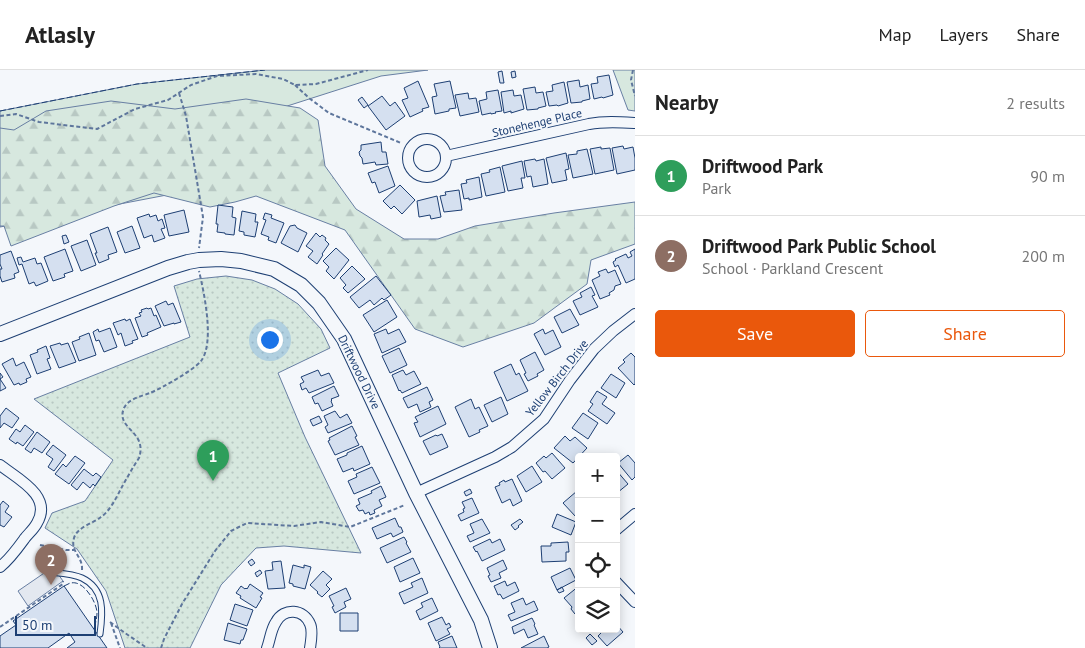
<!DOCTYPE html>
<meta charset="utf-8">
<style>
:root{--surface:#fff;--page:#f6f6f6;--text:#222;--muted:#767676;--line:#e0e0e0;--accent:#ea580c}
body{margin:0;font-family:"PT Sans",sans-serif;background:var(--page);color:var(--text)}
.controls{position:absolute;right:15px;bottom:15px;display:grid;overflow:hidden;border-radius:5px;box-shadow:0 2px 12px #0003}
.controls button{width:45px;height:45px;display:grid;place-items:center;padding:0;border:0;border-bottom:1px solid var(--line);background:var(--surface);color:var(--text);font:25px sans-serif}
.scale{position:absolute;left:15px;bottom:12px;width:81px;box-sizing:border-box;padding-left:5px;border:2px solid #1d3f73;border-top:0;font-size:14px;line-height:18px;white-space:nowrap;color:#1d3f73;-webkit-text-stroke:4px #f4f7fb;paint-order:stroke}
.you{position:absolute;left:269px;top:269px;width:18px;height:18px;margin:-12px;border:4px solid #fff;border-radius:50%;background:#1a73e8;box-shadow:0 0 0 8px #1a73e833}
.badge{display:grid;place-items:center;width:32px;height:32px;border-radius:50%;background:var(--accent);color:#fff;font-size:16px;font-weight:700}
.pin{position:absolute;translate:-50% -41px;filter:drop-shadow(0 1px 2px #0008)}
.pin::after{content:'';position:absolute;top:26px;width:18px;height:15px;background:inherit;clip-path:polygon(0 0,100% 0,50% 100%)}
.list{margin:0;padding:0;list-style:none}
h2{display:flex;justify-content:space-between;align-items:center;height:65px;margin:0;padding:0 20px;font-size:21px}
h2 small{font-size:16px;font-weight:400;color:var(--muted)}
.list li{display:grid;grid-template-columns:32px 1fr auto;gap:15px;align-items:center;box-sizing:border-box;height:80px;padding:0 20px;border-top:1px solid var(--line)}
.list b{display:block;font-size:19px;white-space:nowrap}
.list p{margin:0;font-size:16px;white-space:nowrap;color:var(--muted)}
.list em{font-size:16px;font-style:normal;color:var(--muted)}
.actions{display:flex;gap:10px;padding:15px 20px}
.actions a{flex:1;padding:11px 0;border:1px solid var(--accent);border-radius:5px;text-align:center;font-size:18px;color:var(--accent)}
.actions .main{background:var(--accent);color:#fff}
.icon{flex:none;width:28px;height:28px;fill:none;stroke:currentColor;stroke-width:2;stroke-linecap:round;stroke-linejoin:round}
.map{position:relative;flex:none;width:635px;height:578px;overflow:hidden}
header{display:flex;align-items:center;gap:30px;box-sizing:border-box;height:70px;padding:0 25px;background:var(--surface);border-bottom:1px solid var(--line)}
header strong{font-size:24px}
nav{display:flex;gap:28px;margin-inline-start:auto;font-size:18px}
main{display:flex}
aside{flex:1;background:var(--surface)}
.map>svg:first-child{display:block}
</style>
<header>
<strong>Atlasly</strong>
<nav><a>Map</a><a>Layers</a><a>Share</a></nav>
</header>
<main>
<div class="map">
<svg width="635" height="578" viewBox="0 0 635 578">
<defs>
<pattern id="forest-firs" width="22" height="20" patternUnits="userSpaceOnUse" patternTransform="scale(1.25)"><rect width="22" height="20" fill="#d7e8df"/><path d="M5 1l3.5 6h-7zM16 11l3.5 6h-7z" fill="#b8c8c3"/></pattern>
<pattern id="park-dots" width="8" height="8" patternUnits="userSpaceOnUse" patternTransform="scale(1.25)"><rect width="8" height="8" fill="#d7e8df"/><path d="M2 2h.1M6 6h.1" fill="none" stroke="#b8c8c3" stroke-width="1.8" stroke-linecap="round"/></pattern>
</defs>
<rect width="100%" height="100%" fill="#f4f7fb"/>
<path fill="#d7e8df" stroke="#687fa3" d="M 265,0 L 428,0 L 381,6 L 281,38 L 297,100 L 0,157 L 0,41 L 137,14 Z
M 613,0 L 635,0 L 635,41 L 628,40 Z"/>
<path fill="url(#forest-firs)" stroke="#687fa3" d="M 246,29 L 300,38 L 318,50 L 325,96 L 356,139 L 404,169 L 438,169 L 475,156 L 554,143 L 635,132 L 635,174 L 591,190 L 587,214 L 534,253 L 463,277 L 415,259 L 345,160 L 256,126 L 235,132 L 210,137 L 154,123 L 114,136 L 11,176 L 4,156 L 0,156 L 0,58 L 14,60 L 46,41 L 111,31 L 175,39 Z"/>
<path fill="url(#park-dots)" stroke="#687fa3" d="M 226,206 L 252,210 L 275,219 L 298,234 L 321,259 L 330,278 L 278,303 L 305,367 L 361,483 L 284,476 L 256,478 L 221,515 L 190,578 L 125,578 L 106,521 L 77,479 L 45,458 L 52,443 L 85,431 L 113,390 L 34,329 L 190,267 L 174,216 L 197,209 Z"/>
<path fill="#e3e8f0" stroke="#687fa3" d="M 53,497 L 63,511 L 28,536 L 18,521 Z"/>
<path fill="#d5e0f0" stroke="#1d3f73" d="M 502,1 L 504,13 L 500,13 L 498,2 Z
M 515,1 L 516,7 L 512,8 L 511,2 Z
M 609,5 L 613,25 L 603,28 L 602,27 L 594,29 L 591,14 L 598,13 L 597,7 Z
M 579,10 L 580,17 L 588,15 L 590,29 L 582,31 L 582,32 L 571,33 L 567,12 Z
M 418,11 L 429,37 L 422,39 L 423,41 L 410,47 L 402,30 L 408,28 L 404,18 Z
M 450,11 L 456,38 L 449,39 L 449,41 L 435,44 L 432,27 L 437,26 L 434,14 Z
M 564,12 L 568,33 L 558,36 L 557,35 L 549,36 L 546,22 L 553,21 L 552,15 Z
M 535,17 L 536,23 L 543,22 L 546,36 L 538,38 L 538,39 L 527,40 L 523,19 Z
M 498,20 L 502,41 L 495,42 L 496,43 L 491,44 L 491,43 L 482,45 L 479,31 L 487,29 L 486,22 Z
M 513,20 L 514,26 L 521,25 L 524,39 L 511,43 L 511,41 L 504,43 L 501,22 Z
M 468,23 L 469,29 L 476,28 L 479,42 L 460,46 L 455,25 Z
M 382,26 L 390,36 L 395,32 L 405,46 L 386,60 L 368,36 Z
M 362,27 L 368,35 L 364,38 L 358,30 Z
M 381,72 L 382,82 L 386,82 L 388,94 L 376,95 L 375,92 L 363,94 L 362,88 L 360,86 L 359,82 L 361,80 L 361,75 Z
M 623,76 L 624,79 L 633,77 L 635,88 L 635,100 L 617,104 L 612,78 Z
M 601,77 L 601,79 L 610,78 L 614,100 L 595,104 L 590,79 Z
M 587,79 L 593,104 L 573,108 L 568,85 L 577,84 L 577,81 Z
M 566,83 L 569,99 L 565,100 L 567,110 L 552,113 L 546,88 Z
M 535,89 L 536,91 L 544,89 L 548,114 L 533,117 L 531,106 L 527,107 L 524,91 Z
M 522,91 L 525,108 L 521,108 L 523,118 L 508,121 L 502,96 Z
M 388,96 L 395,116 L 379,123 L 375,112 L 372,113 L 368,103 Z
M 500,97 L 505,122 L 486,126 L 481,104 L 490,102 L 489,100 Z
M 479,107 L 482,127 L 469,130 L 469,128 L 464,129 L 461,114 L 467,113 L 466,110 Z
M 400,115 L 415,130 L 402,144 L 394,136 L 391,139 L 383,131 Z
M 459,120 L 462,140 L 444,142 L 440,126 L 446,125 L 445,122 Z
M 437,126 L 441,147 L 431,149 L 430,145 L 419,147 L 417,131 Z
M 218,135 L 233,137 L 232,147 L 236,148 L 234,165 L 225,164 L 225,163 L 217,162 L 218,154 L 216,154 Z
M 184,140 L 189,162 L 169,166 L 164,145 Z
M 242,141 L 256,144 L 255,152 L 258,152 L 255,167 L 244,165 L 244,162 L 239,161 Z
M 265,143 L 272,145 L 271,148 L 284,153 L 276,173 L 268,170 L 269,167 L 261,164 L 266,150 L 263,149 Z
M 149,144 L 150,147 L 156,145 L 158,151 L 162,149 L 165,158 L 161,159 L 165,168 L 154,172 L 152,165 L 144,168 L 137,148 Z
M 295,155 L 297,158 L 307,163 L 298,182 L 281,173 L 290,156 Z
M 132,156 L 140,178 L 125,183 L 117,162 Z
M 108,157 L 117,182 L 108,185 L 109,189 L 99,193 L 95,183 L 97,183 L 90,164 Z
M 316,163 L 320,167 L 322,165 L 326,168 L 325,170 L 329,174 L 322,184 L 323,185 L 317,194 L 308,187 L 313,181 L 306,176 Z
M 66,165 L 69,172 L 64,174 L 62,166 Z
M 87,170 L 96,195 L 81,201 L 71,176 Z
M 336,178 L 349,190 L 334,209 L 326,201 L 329,197 L 323,191 Z
M 65,179 L 73,201 L 64,204 L 65,207 L 53,211 L 44,187 Z
M 635,179 L 635,209 L 626,213 L 618,195 L 615,197 L 613,192 L 616,190 L 615,189 L 626,184 L 628,188 L 632,186 L 630,182 Z
M 11,181 L 19,202 L 14,204 L 15,208 L 2,212 L 0,206 L 0,199 L 2,199 L 0,194 L 0,185 Z
M 21,187 L 23,192 L 35,188 L 37,194 L 41,193 L 48,211 L 36,216 L 34,212 L 29,214 L 22,194 L 19,195 L 17,188 Z
M 352,196 L 365,209 L 348,223 L 343,218 L 346,215 L 340,208 Z
M 606,199 L 608,203 L 615,200 L 621,214 L 615,216 L 614,220 L 609,223 L 610,225 L 600,229 L 592,210 L 600,206 L 598,202 Z
M 376,206 L 391,225 L 384,230 L 382,228 L 374,235 L 370,230 L 359,238 L 350,227 Z
M 591,217 L 595,225 L 592,226 L 598,237 L 580,245 L 573,231 L 582,227 L 580,223 Z
M 387,230 L 397,247 L 374,262 L 363,245 Z
M 166,231 L 168,235 L 173,233 L 181,252 L 174,254 L 174,253 L 164,256 L 155,236 Z
M 147,238 L 148,239 L 151,238 L 154,246 L 156,245 L 161,257 L 147,263 L 148,265 L 142,267 L 135,248 L 141,246 L 139,243 L 142,242 L 141,240 Z
M 570,239 L 579,255 L 562,263 L 554,247 Z
M 125,249 L 126,251 L 130,249 L 138,269 L 132,271 L 133,273 L 125,276 L 121,263 L 118,265 L 113,253 Z
M 110,258 L 117,277 L 104,282 L 99,270 L 96,271 L 93,262 L 98,259 L 99,262 Z
M 386,259 L 388,264 L 399,259 L 406,272 L 382,283 L 374,264 Z
M 543,259 L 545,264 L 553,260 L 561,277 L 545,285 L 534,264 Z
M 89,263 L 96,285 L 79,291 L 72,272 L 80,269 L 79,267 Z
M 60,273 L 61,275 L 68,273 L 76,292 L 59,298 L 50,276 Z
M 46,276 L 50,288 L 47,289 L 51,299 L 37,304 L 30,285 L 38,282 L 37,280 Z
M 399,278 L 407,295 L 390,303 L 382,286 Z
M 535,282 L 544,300 L 537,304 L 538,306 L 528,311 L 524,304 L 526,303 L 520,290 Z
M 631,283 L 635,287 L 635,314 L 634,315 L 618,298 L 625,292 L 623,290 Z
M 13,288 L 16,296 L 24,292 L 31,307 L 26,309 L 27,312 L 20,315 L 19,313 L 14,315 L 2,294 Z
M 511,294 L 516,305 L 519,303 L 528,321 L 507,331 L 494,302 Z
M 318,300 L 321,306 L 329,303 L 334,313 L 309,323 L 306,318 L 302,320 L 300,314 L 304,312 L 301,307 Z
M 403,300 L 406,305 L 414,301 L 421,314 L 402,323 L 400,320 L 399,321 L 392,305 Z
M 0,303 L 3,307 L 0,309 L 6,318 L 0,321 Z
M 611,304 L 625,313 L 616,328 L 601,318 Z
M 334,316 L 339,326 L 331,329 L 332,330 L 331,331 L 333,336 L 322,341 L 318,333 L 315,334 L 312,327 Z
M 427,317 L 433,330 L 429,332 L 431,337 L 420,342 L 417,334 L 408,338 L 403,328 Z
M 597,321 L 607,327 L 602,334 L 615,343 L 607,354 L 588,341 L 593,334 L 590,332 Z
M 501,327 L 508,344 L 492,352 L 484,335 Z
M 471,329 L 475,339 L 479,337 L 488,356 L 479,360 L 480,362 L 469,367 L 455,337 Z
M 438,336 L 446,354 L 420,367 L 414,353 L 418,352 L 415,347 Z
M 6,338 L 19,348 L 12,358 L 4,353 L 0,358 L 0,346 Z
M 335,341 L 340,348 L 347,344 L 352,353 L 328,363 L 325,357 L 328,355 L 324,346 Z
M 583,343 L 598,353 L 588,369 L 572,358 Z
M 319,346 L 322,352 L 313,356 L 310,350 Z
M 25,355 L 34,362 L 23,376 L 17,372 L 16,374 L 9,369 L 16,359 L 20,362 Z
M 352,356 L 357,366 L 355,367 L 359,375 L 335,385 L 328,371 L 330,370 L 329,368 Z
M 37,362 L 50,372 L 42,383 L 34,378 L 31,383 L 25,379 Z
M 442,364 L 448,377 L 430,385 L 423,371 L 436,365 L 437,366 Z
M 565,366 L 570,371 L 575,367 L 587,378 L 573,393 L 554,378 Z
M 53,375 L 66,385 L 54,401 L 48,397 L 53,389 L 46,384 Z
M 362,376 L 370,394 L 354,401 L 353,398 L 343,402 L 337,389 L 347,385 L 347,383 Z
M 552,383 L 565,398 L 552,409 L 545,401 L 543,402 L 536,393 L 544,386 L 546,388 Z
M 628,385 L 635,393 L 635,407 L 632,410 L 618,393 Z
M 75,386 L 85,393 L 69,414 L 55,404 L 63,394 L 66,397 Z
M 532,396 L 542,412 L 526,422 L 517,406 Z
M 372,397 L 380,413 L 354,424 L 348,411 L 357,407 L 356,404 Z
M 84,399 L 93,406 L 96,403 L 101,407 L 95,416 L 93,414 L 90,418 L 83,412 L 77,420 L 71,415 Z
M 616,400 L 628,414 L 617,423 L 616,422 Z
M 512,409 L 522,431 L 513,436 L 510,429 L 502,433 L 495,417 L 500,415 L 499,413 L 504,410 L 505,412 Z
M 381,416 L 386,427 L 379,430 L 382,436 L 374,440 L 375,443 L 370,445 L 369,442 L 365,444 L 363,440 L 359,441 L 356,436 L 360,434 L 358,429 L 372,423 L 371,421 Z
M 470,419 L 472,423 L 466,426 L 464,422 Z
M 577,421 L 579,423 L 579,444 L 576,447 L 563,433 Z
M 472,428 L 479,443 L 461,451 L 458,445 L 464,442 L 463,439 L 465,438 L 462,432 Z
M 3,431 L 9,436 L 5,442 L 12,447 L 4,457 L 0,455 L 0,435 Z
M 557,444 L 576,452 L 571,465 L 552,457 Z
M 395,448 L 399,457 L 401,457 L 403,462 L 393,467 L 391,463 L 377,469 L 372,458 Z
M 482,449 L 490,463 L 470,472 L 467,466 L 474,463 L 470,454 Z
M 520,449 L 523,452 L 518,456 L 519,457 L 515,460 L 511,455 Z
M 404,467 L 407,472 L 406,473 L 411,482 L 387,493 L 380,478 Z
M 490,469 L 492,473 L 500,469 L 505,480 L 482,491 L 477,481 L 476,482 L 473,477 Z
M 568,472 L 569,482 L 566,482 L 566,491 L 542,492 L 541,476 L 551,476 L 551,473 Z
M 413,488 L 420,503 L 400,512 L 394,497 Z
M 252,489 L 255,493 L 251,496 L 248,492 Z
M 503,490 L 507,499 L 499,503 L 501,508 L 491,512 L 488,506 L 490,505 L 487,498 Z
M 281,491 L 285,518 L 268,519 L 265,501 L 273,500 L 272,492 Z
M 293,495 L 304,498 L 304,495 L 311,497 L 305,519 L 293,516 L 293,514 L 289,513 Z
M 570,498 L 576,510 L 557,520 L 551,507 Z
M 260,500 L 262,503 L 257,507 L 255,503 Z
M 323,501 L 332,509 L 326,515 L 330,519 L 322,527 L 317,523 L 318,522 L 310,515 Z
M 422,508 L 428,523 L 404,534 L 399,523 L 413,517 L 411,513 Z
M 505,511 L 507,516 L 515,512 L 519,521 L 503,529 L 500,524 L 498,525 L 494,516 Z
M 250,514 L 263,523 L 260,527 L 262,528 L 256,538 L 240,528 L 241,526 L 236,523 L 241,516 L 245,519 L 246,518 L 247,519 Z
M 64,516 L 107,578 L 67,578 L 75,572 L 69,563 L 48,578 L 0,578 L 0,566 L 16,555 L 13,551 Z
M 579,516 L 579,541 L 575,544 L 571,539 L 572,537 L 564,528 Z
M 562,517 L 564,521 L 559,523 L 557,520 Z
M 346,518 L 351,529 L 344,532 L 346,537 L 335,543 L 332,537 L 334,536 L 329,526 Z
M 432,528 L 438,541 L 420,550 L 416,541 L 423,537 L 421,533 Z
M 523,528 L 526,535 L 534,531 L 538,540 L 511,551 L 508,545 L 515,542 L 511,533 Z
M 235,534 L 253,540 L 247,556 L 230,550 Z
M 340,543 L 358,543 L 358,561 L 340,561 Z
M 442,547 L 446,555 L 449,553 L 451,557 L 447,559 L 450,564 L 436,571 L 428,553 Z
M 532,548 L 535,554 L 534,555 L 538,564 L 528,568 L 524,559 L 514,564 L 512,557 Z
M 228,553 L 247,559 L 243,570 L 241,570 L 240,574 L 224,570 Z
M 616,554 L 623,562 L 607,576 L 598,566 L 605,559 L 616,559 Z
M 590,564 L 597,571 L 592,575 L 586,568 Z
M 452,566 L 457,578 L 439,578 L 440,577 L 438,572 Z
M 544,566 L 549,577 L 547,578 L 521,578 Z"/>
<g fill="none" stroke-linecap="round" stroke-linejoin="round">
<g stroke="#1d3f73" stroke-width="7">
<path id="lane" d="M 50,502 C 59,503 74,504 82,508 C 105,519 103,542 100,564"/>
</g>
<g stroke="#1d3f73" stroke-width="12">
<path id="street" d="M408 88a19 19 0 1 1 38 0a19 19 0 1 1-38 0Z
M 446,86 L 589,54 C 604,51 619,52 635,53
M 0,395 C 18,409 53,426 37,453 C 34,459 29,463 25,468 C 17,479 10,489 0,497
M 416,423 L 495,387 L 512,377 L 544,349 L 570,310 L 594,279 L 613,261 L 635,244
M 616,460 L 635,444
M 616,512 L 635,532
M 267,578 C 270,570 271,559 276,552 C 284,537 304,539 310,554 C 313,560 311,572 310,578"/>
</g>
<g stroke="#1d3f73" stroke-width="16">
<path id="secondary" d="M 0,264 L 168,198 L 188,192 L 199,190 L 221,189 L 241,191 L 274,199 L 301,215 L 319,233 L 344,269 L 416,423 L 481,550 L 490,578"/>
</g>
<path stroke="#5e769c" stroke-width="2" stroke-dasharray="4 2.5" stroke-linecap="butt" d="M 633,0 L 631,10 L 635,26
M 295,15 L 309,28 L 329,43 L 401,73
M 179,23 L 186,46 L 203,147 L 199,178
M 0,46 L 16,44 L 39,52 L 97,59 L 135,39 L 168,30 L 191,15 L 217,6 L 256,4 L 283,9 L 295,15 L 316,14 L 368,0
M 40,475 L 66,480 L 74,480
M 82,500 C 83,486 70,482 74,468 C 77,457 94,453 101,447 C 111,440 117,426 123,415 C 128,406 133,397 139,388 C 148,361 115,359 124,338 C 128,329 142,326 150,323 C 162,318 194,300 201,291 C 215,273 204,222 199,201
M 110,552 L 125,563 L 147,578
M 111,553 L 120,578
M 0,557 L 63,514 L 63,511
M 161,578 L 164,569 L 182,534 L 215,481 L 231,461 L 247,453 L 294,456 L 321,452 L 350,457 L 405,435"/>
<use href="#lane" stroke="#f4f7fb" stroke-width="5"/>
<use href="#street" stroke="#f4f7fb" stroke-width="10"/>
<use href="#secondary" stroke="#f4f7fb" stroke-width="14"/>
<path stroke="#1d3f73" stroke-width="1" stroke-dasharray="6 2.5" stroke-linecap="butt" d="M 0,41 L 137,14 L 265,0
M 64,516 C 67,515 69,513 71,513 C 84,510 97,533 97,543 C 97,549 95,554 94,559"/>
</g>
<g text-anchor="middle" stroke-width="4" stroke-linejoin="round" paint-order="stroke">
<g font-size="12" fill="#1d3f73" stroke="#f4f7fb">
<text transform="translate(537 53) rotate(-13)" y="4">Stonehenge Place</text>
<text transform="translate(359 302) rotate(64)" y="4">Driftwood Drive</text>
<text transform="translate(557 308) rotate(-52)" y="4">Yellow Birch Drive</text>
</g>
</g>
</svg>
<div class="controls">
<button>+</button>
<button>−</button>
<button><svg class="icon" aria-label="locate" viewBox="0 0 24 24"><circle cx="12" cy="12" r="6"/><path d="M12 2v4M12 18v4M2 12h4M18 12h4"/></svg></button>
<button><svg class="icon" aria-label="layers" viewBox="0 0 24 24"><path d="M12 4l9 5-9 5-9-5zM3 14l9 5 9-5"/></svg></button>
</div>
<div class="scale">50 m</div>
<div class="you"></div>
<div class="pin badge" style="left:213px;top:411px;background:#2e9e5b">1</div>
<div class="pin badge" style="left:51px;top:515px;background:#8d6e63">2</div>
</div>
<aside>
<h2>Nearby<small>2 results</small></h2>
<ul class="list">
<li><span class="badge" style="background:#2e9e5b">1</span><div><b>Driftwood Park</b><p>Park</p></div><em>90 m</em></li>
<li><span class="badge" style="background:#8d6e63">2</span><div><b>Driftwood Park Public School</b><p>School · Parkland Crescent</p></div><em>200 m</em></li>
</ul>
<div class="actions"><a class="main">Save</a><a>Share</a></div>
</aside>
</main>
